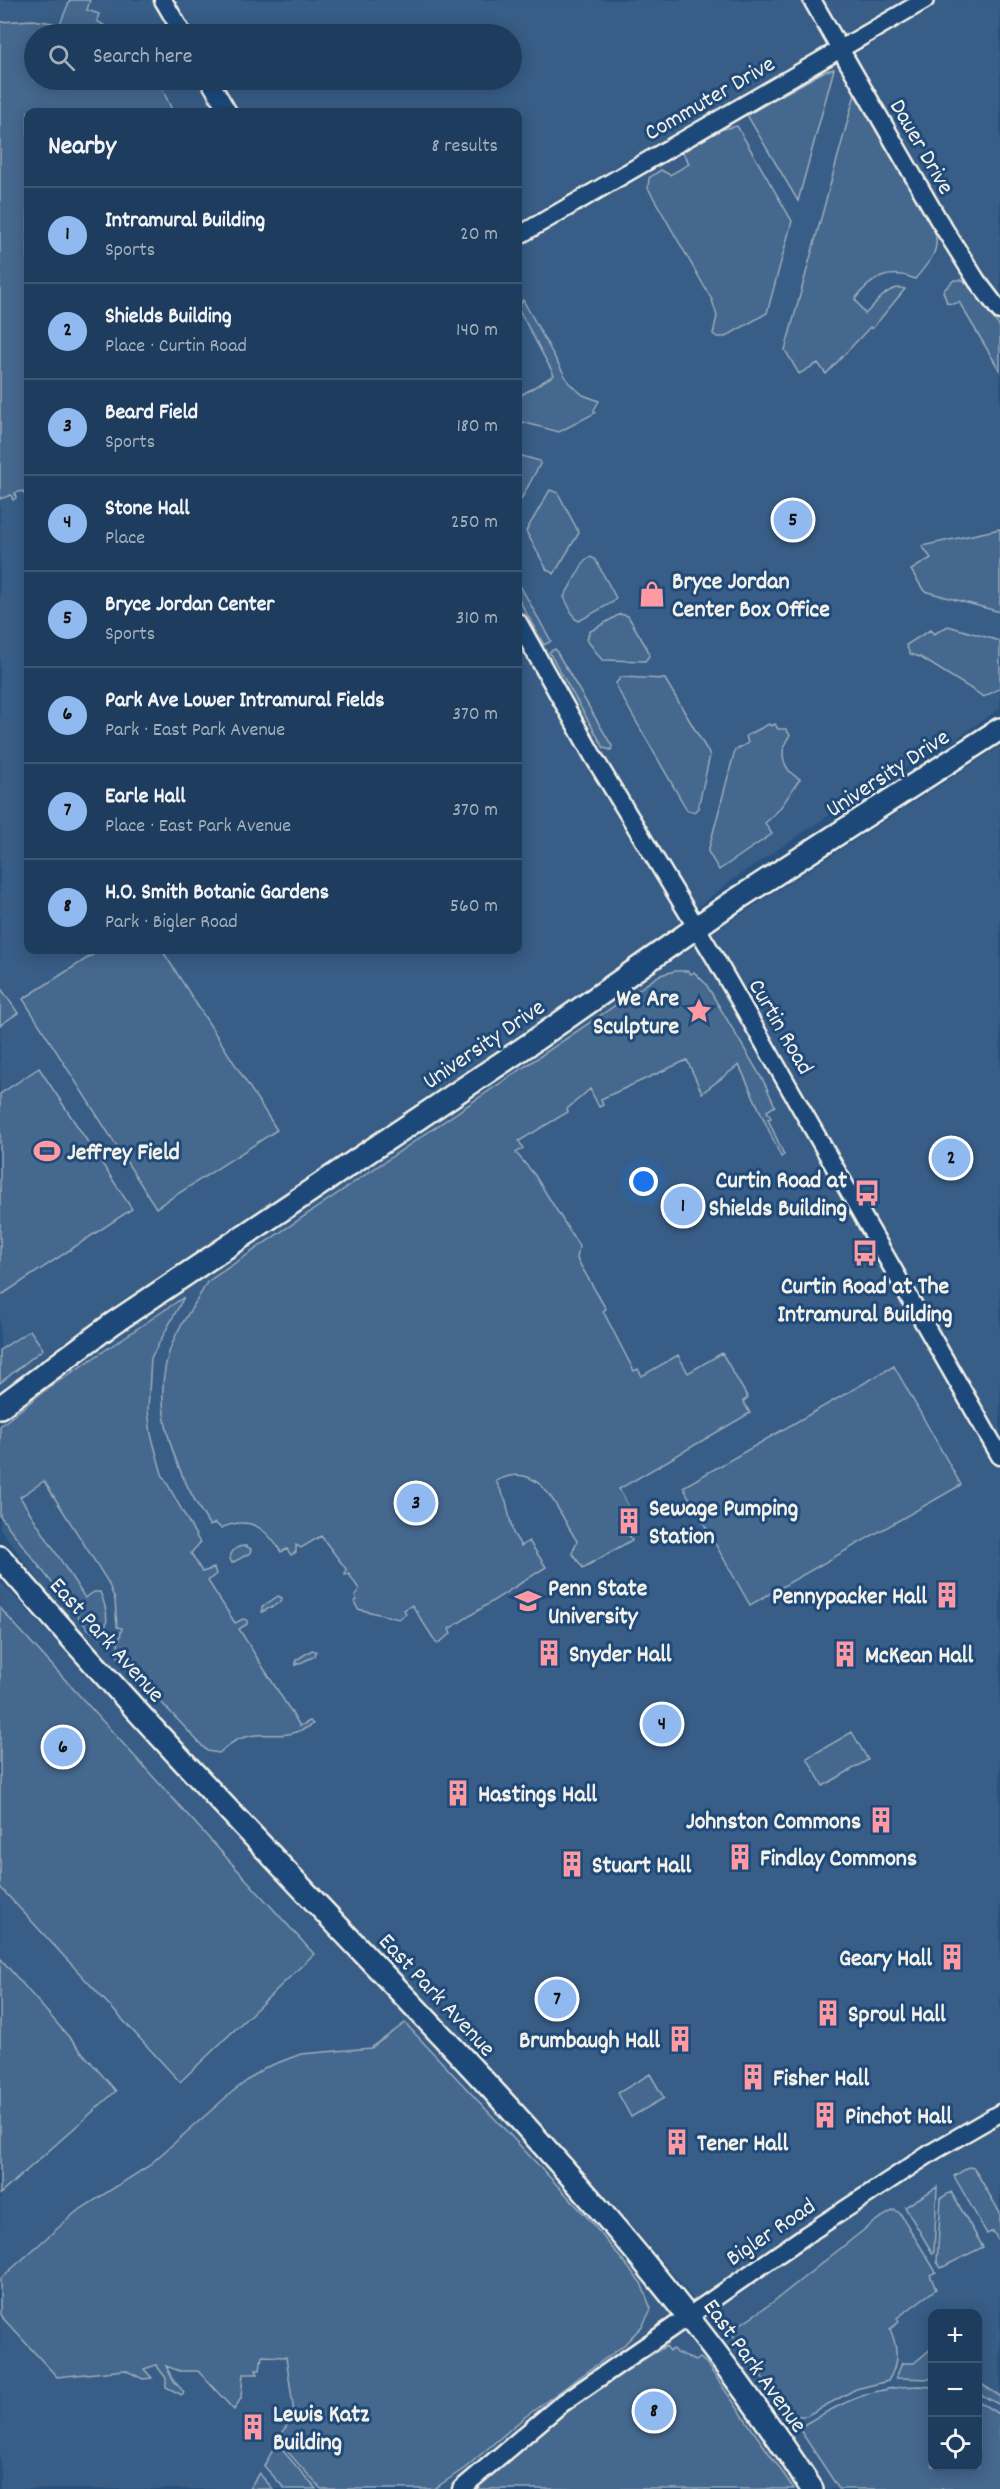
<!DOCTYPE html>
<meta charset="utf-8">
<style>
:root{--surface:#1e3d5e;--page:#264464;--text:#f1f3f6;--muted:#a1aebc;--line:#3c5673;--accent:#90b9f0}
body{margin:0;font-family:Dekko,sans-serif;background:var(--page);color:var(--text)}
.controls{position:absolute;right:18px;bottom:18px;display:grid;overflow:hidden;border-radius:12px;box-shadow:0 3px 15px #0003}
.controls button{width:54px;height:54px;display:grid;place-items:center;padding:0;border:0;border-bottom:2px solid var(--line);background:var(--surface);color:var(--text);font:30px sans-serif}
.you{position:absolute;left:644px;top:1182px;width:21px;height:21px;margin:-15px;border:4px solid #fff;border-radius:50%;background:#1a73e8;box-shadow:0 0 0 9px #1a73e833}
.badge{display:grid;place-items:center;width:39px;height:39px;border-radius:50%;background:var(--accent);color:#111;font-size:20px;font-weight:700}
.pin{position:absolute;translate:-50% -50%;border:3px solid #fff;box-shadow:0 2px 6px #0006}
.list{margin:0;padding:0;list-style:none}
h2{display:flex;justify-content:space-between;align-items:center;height:78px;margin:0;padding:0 24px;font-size:26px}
h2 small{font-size:20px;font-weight:400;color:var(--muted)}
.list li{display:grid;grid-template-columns:39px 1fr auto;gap:18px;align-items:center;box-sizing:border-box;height:96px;padding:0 24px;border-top:2px solid var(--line)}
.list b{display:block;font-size:22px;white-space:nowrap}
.list p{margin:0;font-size:20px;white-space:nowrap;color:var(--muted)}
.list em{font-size:20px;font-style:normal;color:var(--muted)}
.icon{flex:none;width:33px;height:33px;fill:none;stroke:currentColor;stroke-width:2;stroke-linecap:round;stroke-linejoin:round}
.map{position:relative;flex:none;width:1000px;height:2489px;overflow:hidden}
.search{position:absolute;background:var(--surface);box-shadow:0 3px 15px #0003;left:24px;top:24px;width:498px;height:66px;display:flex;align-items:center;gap:15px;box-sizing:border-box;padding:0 21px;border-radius:33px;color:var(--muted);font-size:22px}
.panel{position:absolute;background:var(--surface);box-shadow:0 3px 15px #0003;left:24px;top:108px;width:498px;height:846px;border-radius:12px}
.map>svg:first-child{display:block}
</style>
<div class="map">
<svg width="1000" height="2489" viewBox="0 0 1000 2489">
<rect width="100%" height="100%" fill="#28517e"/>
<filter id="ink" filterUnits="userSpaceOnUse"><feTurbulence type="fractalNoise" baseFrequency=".0167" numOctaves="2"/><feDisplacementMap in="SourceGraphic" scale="12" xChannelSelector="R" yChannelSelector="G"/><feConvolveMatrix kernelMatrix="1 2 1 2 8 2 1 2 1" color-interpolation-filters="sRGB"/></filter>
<g filter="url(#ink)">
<path fill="#375d86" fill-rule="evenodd" d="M 0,0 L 1000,0 L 1000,708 L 949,744 L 882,780 L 732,880 L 640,953 L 52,1351 L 0,1391 ZM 34,34 L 512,34 L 512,80 L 34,80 ZM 28,112 L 518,112 L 518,950 L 28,950 Z
M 1000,746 L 1000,2489 L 826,2489 L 726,2342 L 678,2280 L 577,2164 L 78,1633 L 0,1529 L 0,1420 L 47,1382 L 523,1060 L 744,912 ZM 932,2314 L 978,2314 L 978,2466 L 932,2466 Z
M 0,1581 L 575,2197 L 712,2361 L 799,2489 L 0,2489 Z"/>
<path fill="#45688e" stroke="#9cacbb" stroke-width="1.5" d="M 70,0 L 90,0 L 87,10 L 99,14 L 97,21 L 118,34 L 34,34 L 34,80 L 158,80 L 173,112 L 28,112 L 28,488 L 26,489 L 28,494 L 25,495 L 23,491 L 15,493 L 16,498 L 13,500 L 11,495 L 0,499 L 0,22 L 33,20 L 60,24 Z
M 834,69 L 798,201 L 747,115 L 825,71 Z
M 855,94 L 934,229 C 942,251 928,263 915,279 C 889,268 871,278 855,299 L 865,314 C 876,304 889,283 905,289 L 872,329 L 870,327 L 826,374 L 818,363 L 799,374 L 785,350 Z
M 737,126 L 792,221 L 767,313 L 725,337 L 717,337 L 713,334 L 717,316 L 712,300 L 648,188 L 649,178 L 661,170 L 670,175 L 689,164 L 682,151 L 715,131 Z
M 954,280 L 963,280 L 968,285 L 1000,327 L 1000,371 L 959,302 L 954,304 L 947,303 L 943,291 Z
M 523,300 L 569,383 L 583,395 L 599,401 L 594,410 L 595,413 L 559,432 L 518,421 L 518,397 L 554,375 L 518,308 Z
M 518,455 L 540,461 L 540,464 L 518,505 Z
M 550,490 L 558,493 L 579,533 L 554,574 L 547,570 L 526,531 Z
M 1000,529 L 1000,612 L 924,591 L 911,570 L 931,558 L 922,546 Z
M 590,557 L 595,559 L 616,598 L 613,602 L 579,621 L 575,619 L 564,597 L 585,560 Z
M 518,582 L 551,641 L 544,645 L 518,598 Z
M 620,614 L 628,616 L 648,650 L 649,656 L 645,661 L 602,660 L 587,640 L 589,632 Z
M 948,626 L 1000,641 L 1000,688 L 984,697 L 920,657 L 910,654 L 906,645 L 930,630 L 934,634 Z
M 555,649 L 612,746 L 611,750 L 604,748 L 549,652 Z
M 621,677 L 665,679 L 710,755 L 698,808 L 694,812 L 687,810 L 617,688 L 616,683 Z
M 769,724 L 771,726 L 775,724 L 778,729 L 786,729 L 790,735 C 778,751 782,770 800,779 C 788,795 781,811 765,823 L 772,834 L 719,870 L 708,852 L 735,750 L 748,743 L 746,736 Z
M 100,950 L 162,950 L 277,1130 L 156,1208 L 23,999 Z
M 675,971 L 688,971 L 691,974 L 694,972 L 706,984 L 764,1082 L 775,1106 L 767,1111 L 771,1118 L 768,1119 L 784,1155 L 781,1157 L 739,1065 L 702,1093 L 687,1060 L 601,1099 L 603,1105 L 599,1107 L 590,1089 L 567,1109 L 568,1112 L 519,1141 L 523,1148 L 516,1153 L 534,1174 L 579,1246 L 577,1259 L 606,1309 L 603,1311 L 634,1371 L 638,1369 L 642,1376 L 678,1355 L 688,1373 L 722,1353 L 748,1398 L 743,1401 L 750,1413 L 619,1489 L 632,1512 L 620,1520 L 632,1540 L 583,1568 L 572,1553 L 577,1541 C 557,1512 542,1457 496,1481 L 506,1501 L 513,1533 L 521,1546 L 529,1541 L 546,1567 L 449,1629 L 451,1634 L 437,1644 L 412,1605 L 404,1610 L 406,1614 L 399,1619 L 358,1609 L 354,1602 L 357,1600 L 355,1596 L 359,1589 L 349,1574 L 345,1575 L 346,1569 L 321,1536 L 301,1548 L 296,1545 L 296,1552 L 291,1555 L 287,1549 L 281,1552 C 266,1528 250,1515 221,1528 L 215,1523 L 210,1526 C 175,1471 145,1402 175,1337 C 183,1319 198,1301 207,1282 L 660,975 Z
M 0,987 L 18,1013 L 0,1025 Z
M 39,1068 L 132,1209 L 0,1296 L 0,1094 Z
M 184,1297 L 151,1358 L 148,1410 L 151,1434 L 162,1474 L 200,1543 L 191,1553 L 202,1572 L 214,1568 L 216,1574 L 208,1581 L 235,1623 L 243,1619 L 247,1620 L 247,1624 L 239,1629 L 300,1726 L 310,1721 L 313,1724 C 282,1744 268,1728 239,1739 C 231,1742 226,1748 219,1753 L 207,1751 L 116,1654 L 122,1628 L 117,1627 L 115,1600 L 108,1582 L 44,1481 L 20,1497 L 85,1598 L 94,1592 L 100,1592 C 106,1606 112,1625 100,1637 L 87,1628 L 0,1516 L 0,1426 L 43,1392 Z
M 30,1330 L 43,1349 L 0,1383 L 0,1350 Z
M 894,1366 L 961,1485 L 750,1605 L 683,1487 Z
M 246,1546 L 251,1549 L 250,1553 L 232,1563 L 230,1559 C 231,1550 237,1546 246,1546 Z
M 278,1596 L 282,1598 L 281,1602 L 262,1612 L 262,1607 Z
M 0,1608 L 314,1954 L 180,2082 L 0,1887 Z
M 312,1650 L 316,1651 L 315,1656 L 296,1665 L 296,1660 Z
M 852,1732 L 868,1760 L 823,1786 L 807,1758 Z
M 0,1958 L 116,2091 L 0,2194 Z
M 405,2023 L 587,2217 L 641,2283 L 651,2309 L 643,2325 L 624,2345 L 526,2416 L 465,2468 L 434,2489 L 321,2489 L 278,2441 L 294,2413 L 286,2357 L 262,2356 L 260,2370 L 256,2370 L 258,2374 L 243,2374 L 241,2398 L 234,2410 L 198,2371 L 180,2371 L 166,2366 L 173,2380 L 184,2392 L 182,2395 L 166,2387 L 166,2378 L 156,2365 L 144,2369 L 152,2378 L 143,2379 L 125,2370 L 57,2377 L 0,2315 L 0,2279 L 76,2212 L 147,2167 L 232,2092 L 264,2068 L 301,2054 L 371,2048 Z
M 650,2074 L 664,2098 L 631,2117 L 618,2093 Z
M 969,2167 L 974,2168 L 1000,2213 L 1000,2244 L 993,2231 L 987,2234 L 954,2176 Z
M 937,2187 L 934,2253 L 933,2254 L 905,2207 Z
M 951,2192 L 983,2247 L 941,2268 L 937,2262 L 941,2198 Z
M 894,2210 L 900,2213 L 936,2272 L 930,2275 L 936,2289 L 897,2318 L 899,2322 L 890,2329 C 898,2347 899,2363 888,2381 L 856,2389 L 806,2416 L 790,2416 L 734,2338 L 732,2330 L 773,2302 L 875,2221 Z
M 666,2346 L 670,2351 L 673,2349 L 676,2353 L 696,2361 L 700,2358 L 706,2363 L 794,2489 L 473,2489 L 545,2428 L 623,2372 Z
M 932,2348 L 932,2379 L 896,2378 L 902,2363 L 914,2363 Z
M 978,2382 L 1000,2396 L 1000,2405 L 978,2393 Z
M 919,2386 L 932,2387 L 932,2466 L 978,2466 L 978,2401 L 1000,2415 L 1000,2489 L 839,2489 L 800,2430 L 805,2424 C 843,2402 875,2386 919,2386 Z
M 276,2444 L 277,2444 L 316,2489 L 285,2489 L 264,2466 Z
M 259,2473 L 273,2489 L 249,2489 Z"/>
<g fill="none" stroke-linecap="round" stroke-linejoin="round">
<g stroke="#f4f1e8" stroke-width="21">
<path id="minor" d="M 163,0 L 183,34
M 812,0 L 938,219 L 977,281 L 1000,311
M 209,80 L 228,112
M 518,236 L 925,0
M 518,622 L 593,756 L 715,958 L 1000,1456
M 461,2489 L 560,2405 L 806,2235 L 934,2151 L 1000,2113"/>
</g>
<g stroke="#f4f1e8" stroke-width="26">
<path id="major" d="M 0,1407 L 112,1324 L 531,1043 L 731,903 L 1000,729
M 0,1557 C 119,1695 245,1828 370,1960 C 531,2129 685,2293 812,2489"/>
</g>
<use href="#minor" stroke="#1f4a7a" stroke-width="16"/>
<use href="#major" stroke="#1f4a7a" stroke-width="21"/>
</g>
</g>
<defs>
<g id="shop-bare" transform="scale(2.07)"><path d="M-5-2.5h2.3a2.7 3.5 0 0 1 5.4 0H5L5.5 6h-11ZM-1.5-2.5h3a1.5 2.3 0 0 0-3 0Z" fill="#ff9aa2" stroke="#1f4a7a" stroke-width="2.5" paint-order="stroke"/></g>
<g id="sight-bare" transform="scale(2.07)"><path d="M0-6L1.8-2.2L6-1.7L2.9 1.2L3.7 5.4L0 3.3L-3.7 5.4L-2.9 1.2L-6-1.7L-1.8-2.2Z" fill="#ff9aa2" stroke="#1f4a7a" stroke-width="2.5" paint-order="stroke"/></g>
<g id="stadium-bare" transform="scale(2.07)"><path d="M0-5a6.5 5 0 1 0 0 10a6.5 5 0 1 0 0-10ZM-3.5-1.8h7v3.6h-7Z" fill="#ff9aa2" stroke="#1f4a7a" stroke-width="2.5" paint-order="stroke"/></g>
<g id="bus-bare" transform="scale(2.07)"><path d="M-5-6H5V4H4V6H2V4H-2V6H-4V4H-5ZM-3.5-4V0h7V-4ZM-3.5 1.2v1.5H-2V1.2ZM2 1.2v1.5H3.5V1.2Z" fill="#ff9aa2" stroke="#1f4a7a" stroke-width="2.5" paint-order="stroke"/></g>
<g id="building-bare" transform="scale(2.07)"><path d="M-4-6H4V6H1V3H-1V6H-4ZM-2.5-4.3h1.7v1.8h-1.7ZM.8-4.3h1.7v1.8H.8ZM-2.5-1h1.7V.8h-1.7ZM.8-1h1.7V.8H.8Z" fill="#ff9aa2" stroke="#1f4a7a" stroke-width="2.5" paint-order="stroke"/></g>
<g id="university-bare" transform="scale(2.07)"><path d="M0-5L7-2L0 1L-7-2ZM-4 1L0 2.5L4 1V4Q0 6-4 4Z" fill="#ff9aa2" stroke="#1f4a7a" stroke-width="2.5" paint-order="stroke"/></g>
</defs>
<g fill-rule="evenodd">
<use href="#shop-bare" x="652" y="594"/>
<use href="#sight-bare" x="699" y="1011"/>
<use href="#stadium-bare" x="47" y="1151"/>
<use href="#bus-bare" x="867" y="1193"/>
<use href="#bus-bare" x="865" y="1253"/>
<use href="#building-bare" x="629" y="1521"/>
<use href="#building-bare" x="947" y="1595"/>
<use href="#university-bare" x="528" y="1601"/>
<use href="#building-bare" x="549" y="1653"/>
<use href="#building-bare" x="845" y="1654"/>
<use href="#building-bare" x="458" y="1793"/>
<use href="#building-bare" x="881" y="1820"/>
<use href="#building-bare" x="740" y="1857"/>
<use href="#building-bare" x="572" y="1864"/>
<use href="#building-bare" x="952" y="1957"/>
<use href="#building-bare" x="828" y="2013"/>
<use href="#building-bare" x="680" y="2039"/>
<use href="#building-bare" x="753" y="2077"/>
<use href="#building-bare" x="825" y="2115"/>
<use href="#building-bare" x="677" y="2142"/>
<use href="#building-bare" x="253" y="2427"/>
</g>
<g text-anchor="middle" stroke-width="6" stroke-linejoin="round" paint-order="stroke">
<g font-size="24" fill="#f4f1e8" stroke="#1f4a7a">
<text transform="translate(709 97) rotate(-30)" y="8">Commuter Drive</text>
<text transform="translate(923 146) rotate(60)" y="8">Dauer Drive</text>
<text transform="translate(887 772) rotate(-33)" y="8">University Drive</text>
<text transform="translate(782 1026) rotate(60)" y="8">Curtin Road</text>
<text transform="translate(483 1043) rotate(-34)" y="8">University Drive</text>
<text transform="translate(108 1639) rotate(48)" y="8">East Park Avenue</text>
<text transform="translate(438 1994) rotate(47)" y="8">East Park Avenue</text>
<text transform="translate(770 2231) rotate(-34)" y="8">Bigler Road</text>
<text transform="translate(756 2365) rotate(54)" y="8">East Park Avenue</text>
</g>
<g font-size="24" font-weight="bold" fill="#f4f1e8" stroke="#1f4a7a" text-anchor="start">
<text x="672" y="588">Bryce Jordan<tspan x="672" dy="28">Center Box Office</tspan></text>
<text x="679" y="1005" text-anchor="end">We Are<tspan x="679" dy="28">Sculpture</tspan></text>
<text x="67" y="1159">Jeffrey Field</text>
<text x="847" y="1187" text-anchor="end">Curtin Road at<tspan x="847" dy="28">Shields Building</tspan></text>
<text x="865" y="1293" text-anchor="middle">Curtin Road at The<tspan x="865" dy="28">Intramural Building</tspan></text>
<text x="649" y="1515">Sewage Pumping<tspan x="649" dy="28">Station</tspan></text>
<text x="548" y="1595">Penn State<tspan x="548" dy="28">University</tspan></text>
<text x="927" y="1603" text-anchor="end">Pennypacker Hall</text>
<text x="569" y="1661">Snyder Hall</text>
<text x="865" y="1662">McKean Hall</text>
<text x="478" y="1801">Hastings Hall</text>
<text x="861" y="1828" text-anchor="end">Johnston Commons</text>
<text x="760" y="1865">Findlay Commons</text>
<text x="592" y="1872">Stuart Hall</text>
<text x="932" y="1965" text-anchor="end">Geary Hall</text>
<text x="848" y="2021">Sproul Hall</text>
<text x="660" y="2047" text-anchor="end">Brumbaugh Hall</text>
<text x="773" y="2085">Fisher Hall</text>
<text x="845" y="2123">Pinchot Hall</text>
<text x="697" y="2150">Tener Hall</text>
<text x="273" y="2421">Lewis Katz<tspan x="273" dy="28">Building</tspan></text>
</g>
</g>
</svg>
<div class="controls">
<button>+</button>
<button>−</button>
<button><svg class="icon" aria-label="locate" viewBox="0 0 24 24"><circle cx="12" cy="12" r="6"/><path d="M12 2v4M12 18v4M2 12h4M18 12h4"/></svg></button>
</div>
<div class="you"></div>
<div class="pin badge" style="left:683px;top:1206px">1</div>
<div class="pin badge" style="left:951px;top:1158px">2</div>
<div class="pin badge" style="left:416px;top:1503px">3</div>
<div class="pin badge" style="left:662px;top:1724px">4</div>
<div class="pin badge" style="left:793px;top:520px">5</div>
<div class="pin badge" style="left:63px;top:1747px">6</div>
<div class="pin badge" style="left:557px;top:1999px">7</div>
<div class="pin badge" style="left:654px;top:2411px">8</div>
<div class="search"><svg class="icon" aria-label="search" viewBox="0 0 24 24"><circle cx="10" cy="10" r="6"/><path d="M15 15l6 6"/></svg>Search here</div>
<section class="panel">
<h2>Nearby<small>8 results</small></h2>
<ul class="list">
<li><span class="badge">1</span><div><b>Intramural Building</b><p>Sports</p></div><em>20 m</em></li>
<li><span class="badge">2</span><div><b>Shields Building</b><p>Place · Curtin Road</p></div><em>140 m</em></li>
<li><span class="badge">3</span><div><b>Beard Field</b><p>Sports</p></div><em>180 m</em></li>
<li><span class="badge">4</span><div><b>Stone Hall</b><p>Place</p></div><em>250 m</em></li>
<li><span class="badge">5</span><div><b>Bryce Jordan Center</b><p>Sports</p></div><em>310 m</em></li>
<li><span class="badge">6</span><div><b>Park Ave Lower Intramural Fields</b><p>Park · East Park Avenue</p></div><em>370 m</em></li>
<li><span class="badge">7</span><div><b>Earle Hall</b><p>Place · East Park Avenue</p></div><em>370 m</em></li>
<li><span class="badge">8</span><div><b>H.O. Smith Botanic Gardens</b><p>Park · Bigler Road</p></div><em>560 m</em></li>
</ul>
</section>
</div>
